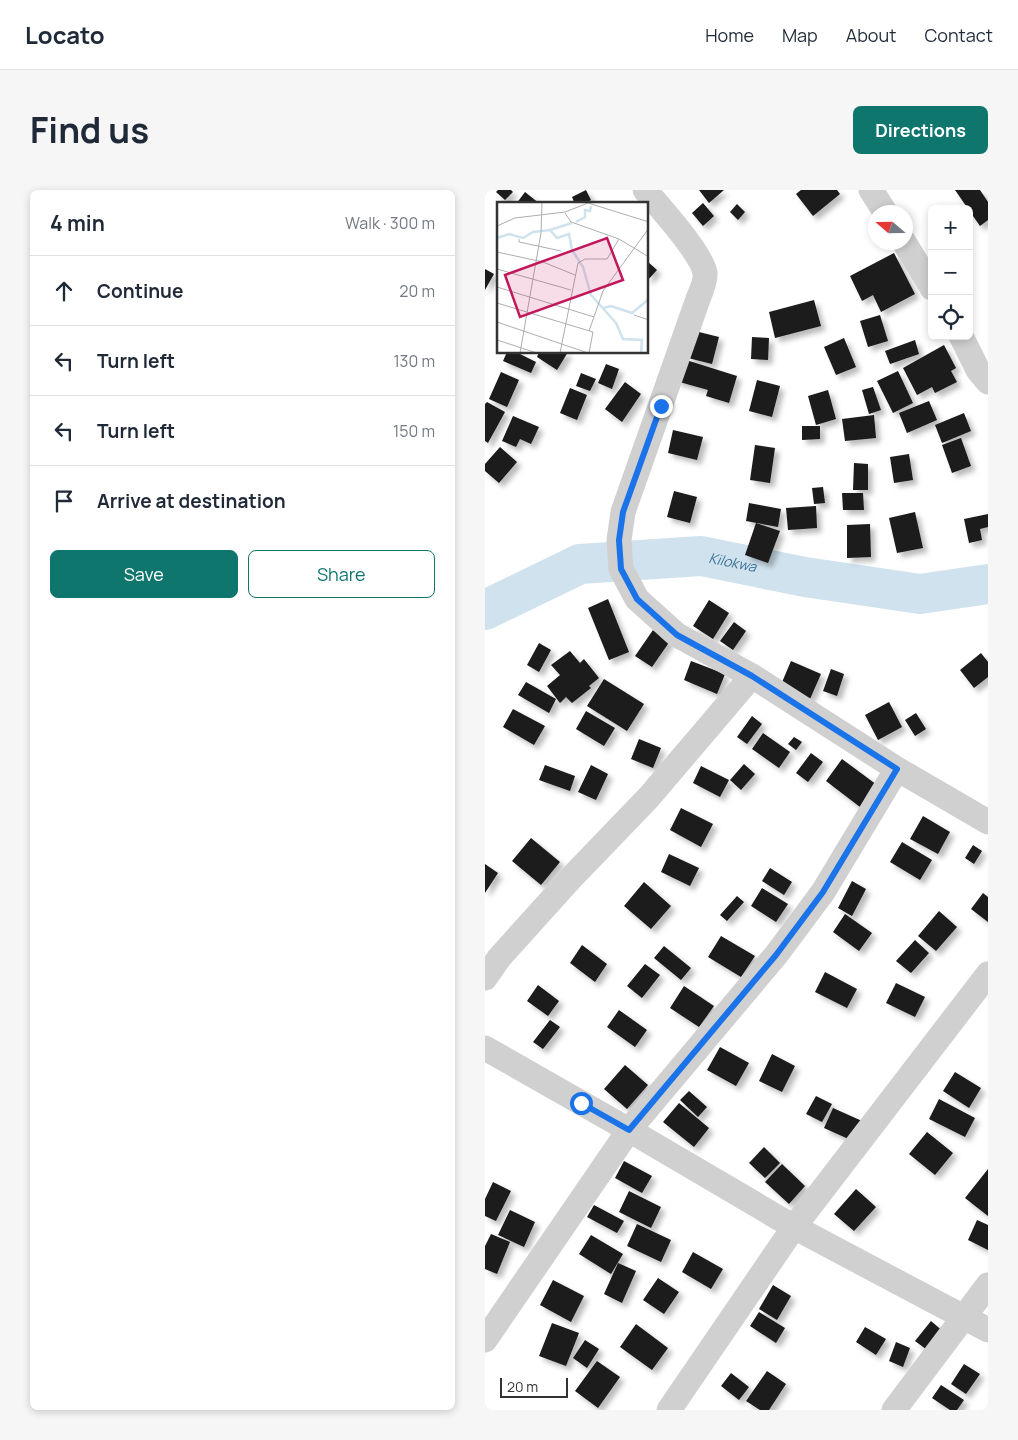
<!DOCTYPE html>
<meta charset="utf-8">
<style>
:root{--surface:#fff;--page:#f6f6f7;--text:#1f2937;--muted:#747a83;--line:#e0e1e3;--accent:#0f766e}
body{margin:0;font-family:Manrope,sans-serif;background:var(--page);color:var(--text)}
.controls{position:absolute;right:15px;top:15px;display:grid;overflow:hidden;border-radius:8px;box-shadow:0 2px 8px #0003}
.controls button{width:45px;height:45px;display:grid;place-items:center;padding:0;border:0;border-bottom:1px solid var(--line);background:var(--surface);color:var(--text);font:25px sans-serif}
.compass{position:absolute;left:383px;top:15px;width:45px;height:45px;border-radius:50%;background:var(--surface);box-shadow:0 2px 8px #0003;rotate:290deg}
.scale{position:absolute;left:15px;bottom:12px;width:68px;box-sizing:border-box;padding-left:5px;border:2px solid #333;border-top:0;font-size:14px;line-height:18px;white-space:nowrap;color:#333;-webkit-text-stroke:4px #fff;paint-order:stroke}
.stop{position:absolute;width:15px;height:15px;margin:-11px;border:4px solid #1a73e8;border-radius:50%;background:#fff}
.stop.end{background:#1a73e8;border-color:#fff;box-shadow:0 1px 5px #0008}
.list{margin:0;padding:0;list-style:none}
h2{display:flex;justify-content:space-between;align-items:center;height:65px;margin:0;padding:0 20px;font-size:21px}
h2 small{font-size:16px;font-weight:400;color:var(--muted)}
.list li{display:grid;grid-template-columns:32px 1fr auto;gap:15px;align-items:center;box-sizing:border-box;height:70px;padding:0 20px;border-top:1px solid var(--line)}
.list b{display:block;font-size:19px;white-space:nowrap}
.list em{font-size:16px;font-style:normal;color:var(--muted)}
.actions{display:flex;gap:10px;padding:15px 20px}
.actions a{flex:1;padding:11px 0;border:1px solid var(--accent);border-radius:8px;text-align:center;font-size:18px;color:var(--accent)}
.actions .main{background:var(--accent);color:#fff}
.icon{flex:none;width:28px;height:28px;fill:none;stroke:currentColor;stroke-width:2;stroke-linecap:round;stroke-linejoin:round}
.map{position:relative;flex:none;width:503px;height:1220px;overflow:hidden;border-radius:8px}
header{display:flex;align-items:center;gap:30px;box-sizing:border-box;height:70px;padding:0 25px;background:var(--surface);border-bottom:1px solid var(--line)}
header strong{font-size:24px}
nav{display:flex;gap:28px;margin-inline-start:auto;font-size:18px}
.intro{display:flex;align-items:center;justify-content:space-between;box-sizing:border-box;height:120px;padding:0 30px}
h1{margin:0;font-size:35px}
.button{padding:12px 22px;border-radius:8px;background:var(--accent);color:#fff;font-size:18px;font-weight:700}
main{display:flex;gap:30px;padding:0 30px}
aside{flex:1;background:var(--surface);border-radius:8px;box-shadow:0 2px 8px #0003}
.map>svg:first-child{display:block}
</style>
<header>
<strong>Locato</strong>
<nav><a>Home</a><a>Map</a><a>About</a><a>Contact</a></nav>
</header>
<div class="intro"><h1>Find us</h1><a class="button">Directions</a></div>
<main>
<aside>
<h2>4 min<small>Walk · 300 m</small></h2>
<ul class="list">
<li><svg class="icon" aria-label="ahead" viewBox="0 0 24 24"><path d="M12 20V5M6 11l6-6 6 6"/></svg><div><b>Continue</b></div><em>20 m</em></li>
<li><svg class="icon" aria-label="left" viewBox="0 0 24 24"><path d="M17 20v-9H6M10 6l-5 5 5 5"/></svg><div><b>Turn left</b></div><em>130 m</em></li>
<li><svg class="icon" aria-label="left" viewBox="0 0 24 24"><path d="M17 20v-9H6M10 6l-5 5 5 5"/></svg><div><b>Turn left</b></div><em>150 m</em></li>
<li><svg class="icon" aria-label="arrive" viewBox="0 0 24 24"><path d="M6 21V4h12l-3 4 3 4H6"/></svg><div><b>Arrive at destination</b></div></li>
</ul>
<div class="actions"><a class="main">Save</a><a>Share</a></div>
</aside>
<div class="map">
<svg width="503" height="1220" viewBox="0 0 503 1220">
<defs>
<filter id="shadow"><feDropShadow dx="4.5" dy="4.5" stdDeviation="2.5" flood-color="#0004"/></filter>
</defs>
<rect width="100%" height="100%" fill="#fff"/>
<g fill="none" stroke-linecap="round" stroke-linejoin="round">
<path stroke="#cfe2ee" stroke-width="40" id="s1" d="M 0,420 L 95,374 L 216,366 L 320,387 L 435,404 L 503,394"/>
</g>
<path fill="#1a1a1a" filter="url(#shadow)" d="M 13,0 L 26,0 L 28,2 L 20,10 L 11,2 Z
M 101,0 L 106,10 L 99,14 L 90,14 L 87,7 Z
M 214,0 L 239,0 L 224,13 Z
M 316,0 L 352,0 L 355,4 L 328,26 L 311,4 Z
M 470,0 L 495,0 L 503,12 L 503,30 L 495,36 Z
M 40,2 L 55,14 L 31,14 Z
M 218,13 L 229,26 L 218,36 L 207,23 Z
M 252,14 L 260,22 L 253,30 L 245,22 Z
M 409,63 L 430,104 L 396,122 L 388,105 L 377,111 L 365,86 Z
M 162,71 L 172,80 L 162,91 Z
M 0,79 L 9,84 L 0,100 Z
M 329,110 L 336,136 L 290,148 L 284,122 Z
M 395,125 L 403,151 L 383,157 L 375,131 Z
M 210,141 L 234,147 L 227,174 L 203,168 Z
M 267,147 L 284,148 L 283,170 L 266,169 Z
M 359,148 L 371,177 L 351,185 L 339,157 Z
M 430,150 L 434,164 L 405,174 L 400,161 Z
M 459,155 L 471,178 L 466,181 L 472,192 L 450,203 L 447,197 L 432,205 L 418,178 Z
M 22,162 L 31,162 L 51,172 L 46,183 L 18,171 Z
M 54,162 L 83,162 L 72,180 L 52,167 Z
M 198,169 L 252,186 L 244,213 L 221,206 L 223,200 L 191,191 Z
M 121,174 L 134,179 L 127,199 L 113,193 Z
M 413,181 L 428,213 L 408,223 L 392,191 Z
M 16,182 L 34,190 L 22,217 L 4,209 Z
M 96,183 L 111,189 L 105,201 L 91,196 Z
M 272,190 L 295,196 L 287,227 L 264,221 Z
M 140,192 L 156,204 L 137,232 L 120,219 Z
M 388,197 L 396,220 L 384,224 L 377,200 Z
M 85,198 L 102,205 L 92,230 L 75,223 Z
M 343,200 L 351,229 L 331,235 L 323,206 Z
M 444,211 L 452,230 L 422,243 L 414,223 Z
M 2,212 L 20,222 L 3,253 L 0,251 L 0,214 Z
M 479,223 L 486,241 L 457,253 L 450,235 Z
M 389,225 L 391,248 L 360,251 L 357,229 Z
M 28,226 L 54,237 L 46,254 L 35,249 L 31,257 L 17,251 Z
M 317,236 L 335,236 L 335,249 L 317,250 Z
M 188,240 L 218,247 L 212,270 L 183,263 Z
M 476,248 L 486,276 L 467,283 L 457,255 Z
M 270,255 L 290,258 L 285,293 L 265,290 Z
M 15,257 L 32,272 L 14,293 L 0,281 L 0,274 Z
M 424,264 L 428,290 L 409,293 L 405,267 Z
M 369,273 L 383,274 L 383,300 L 368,300 Z
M 338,297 L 340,313 L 329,314 L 327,298 Z
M 189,301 L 212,307 L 205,333 L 182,327 Z
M 357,303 L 378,303 L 379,320 L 358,320 Z
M 264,313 L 296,319 L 293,337 L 261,331 Z
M 331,316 L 332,338 L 303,340 L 301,318 Z
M 430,322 L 438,358 L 412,363 L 404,328 Z
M 503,324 L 503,337 L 495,339 L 497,350 L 484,353 L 479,329 Z
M 271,333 L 295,341 L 283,373 L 260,365 Z
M 385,334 L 386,367 L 362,368 L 362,335 Z
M 123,409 L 144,462 L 124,470 L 103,418 Z
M 224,410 L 244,423 L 228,449 L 208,436 Z
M 249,432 L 261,441 L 248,460 L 235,451 Z
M 168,440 L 185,451 L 167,477 L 150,466 Z
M 54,453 L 66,460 L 54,482 L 42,475 Z
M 85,461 L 95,473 L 99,469 L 114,488 L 104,496 L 106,498 L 87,513 L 81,507 L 75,513 L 62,496 L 75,485 L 66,475 Z
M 496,463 L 503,472 L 503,487 L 489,498 L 475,480 Z
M 206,471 L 240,484 L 232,504 L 199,490 Z
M 306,471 L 336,484 L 325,509 L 295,497 Z
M 346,479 L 359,484 L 352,506 L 338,501 Z
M 119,489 L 159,514 L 142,541 L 102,516 Z
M 41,492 L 71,509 L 64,523 L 33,505 Z
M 404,512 L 417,537 L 393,550 L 380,525 Z
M 28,519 L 60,536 L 49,555 L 18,537 Z
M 101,521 L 130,538 L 119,556 L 91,539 Z
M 431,523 L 441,539 L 430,546 L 420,530 Z
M 267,526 L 277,534 L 262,554 L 252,547 Z
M 278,543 L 305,562 L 294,578 L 267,559 Z
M 309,547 L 317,552 L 311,560 L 303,554 Z
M 154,549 L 176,558 L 168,578 L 146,569 Z
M 326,563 L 338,572 L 323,592 L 311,583 Z
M 357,569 L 392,595 L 375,617 L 341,591 Z
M 259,574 L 270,584 L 256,600 L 245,590 Z
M 60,575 L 90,586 L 85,601 L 54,590 Z
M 106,575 L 123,584 L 111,610 L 93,602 Z
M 216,576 L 244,590 L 235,607 L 208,593 Z
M 196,618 L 228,634 L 216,657 L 185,640 Z
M 438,626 L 465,642 L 453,664 L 425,649 Z
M 46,648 L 75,672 L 56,695 L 27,671 Z
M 417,652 L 447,670 L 435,690 L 405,672 Z
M 488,655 L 497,661 L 489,674 L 480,668 Z
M 184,664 L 214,678 L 205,696 L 176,682 Z
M 0,674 L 13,683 L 0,703 Z
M 285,678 L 307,692 L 299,705 L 277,691 Z
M 367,691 L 381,699 L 367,726 L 353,718 Z
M 159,692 L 186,716 L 166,739 L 139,716 Z
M 277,698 L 303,714 L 291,732 L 266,716 Z
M 498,703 L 503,707 L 503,732 L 486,719 Z
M 252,706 L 259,712 L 242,731 L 235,725 Z
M 454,721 L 472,737 L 451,761 L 433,746 Z
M 360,724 L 387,743 L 374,761 L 348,742 Z
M 236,746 L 270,766 L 256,787 L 223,767 Z
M 430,750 L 444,763 L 426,783 L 411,771 Z
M 97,755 L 122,774 L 110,792 L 85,773 Z
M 179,756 L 206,778 L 196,790 L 169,768 Z
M 160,774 L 175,785 L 157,808 L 142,796 Z
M 340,782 L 372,799 L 362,818 L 330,802 Z
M 411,793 L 440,807 L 430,827 L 401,813 Z
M 53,795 L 74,811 L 63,826 L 42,811 Z
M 199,796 L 229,816 L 214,837 L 185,818 Z
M 134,820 L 162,840 L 150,857 L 122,837 Z
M 65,830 L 75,837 L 58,859 L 48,852 Z
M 235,857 L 264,873 L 251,896 L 222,880 Z
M 287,864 L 310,876 L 297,902 L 274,891 Z
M 140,875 L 163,895 L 142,919 L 119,899 Z
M 470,882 L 496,898 L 484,918 L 458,901 Z
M 204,901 L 222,917 L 213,927 L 195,910 Z
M 331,906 L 347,914 L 337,932 L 321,924 Z
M 454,909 L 490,928 L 480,947 L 444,929 Z
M 194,913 L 224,938 L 209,957 L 178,932 Z
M 348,918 L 377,931 L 368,951 L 339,938 Z
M 442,942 L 468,963 L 450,985 L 424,964 Z
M 279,957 L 295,973 L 280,988 L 264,973 Z
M 139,971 L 167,986 L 157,1003 L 130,988 Z
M 297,974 L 320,996 L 304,1014 L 280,992 Z
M 503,979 L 503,1026 L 480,1008 Z
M 8,992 L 26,1001 L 11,1031 L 0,1026 L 0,1009 Z
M 371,999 L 391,1017 L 369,1041 L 349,1024 Z
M 144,1001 L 176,1017 L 166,1038 L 134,1022 Z
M 109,1015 L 139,1031 L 132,1043 L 102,1027 Z
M 25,1020 L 50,1032 L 39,1057 L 13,1045 Z
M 492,1030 L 503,1035 L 503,1060 L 483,1050 Z
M 152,1034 L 186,1050 L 176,1072 L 142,1056 Z
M 6,1044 L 25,1052 L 12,1084 L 0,1079 L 0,1056 Z
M 106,1045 L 138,1064 L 126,1084 L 94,1064 Z
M 208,1062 L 238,1079 L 226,1099 L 197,1082 Z
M 133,1073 L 151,1081 L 137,1113 L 119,1104 Z
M 173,1088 L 194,1102 L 179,1124 L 158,1110 Z
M 68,1090 L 99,1106 L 86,1132 L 55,1115 Z
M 288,1095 L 306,1106 L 292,1130 L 274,1119 Z
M 274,1122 L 300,1138 L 291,1153 L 265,1136 Z
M 446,1131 L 460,1143 L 445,1162 L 430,1151 Z
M 67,1133 L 94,1143 L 81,1176 L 54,1166 Z
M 151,1134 L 183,1158 L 167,1180 L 135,1157 Z
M 380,1137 L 401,1149 L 391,1165 L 371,1152 Z
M 100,1150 L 114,1159 L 102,1178 L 88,1168 Z
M 411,1152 L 425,1158 L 418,1177 L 404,1171 Z
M 112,1171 L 135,1187 L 113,1218 L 90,1201 Z
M 479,1174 L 495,1184 L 481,1204 L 466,1194 Z
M 282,1181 L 301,1194 L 284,1220 L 275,1220 L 261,1211 Z
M 246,1183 L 264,1197 L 254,1210 L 236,1196 Z
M 456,1195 L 479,1210 L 472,1220 L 465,1220 L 447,1208 Z"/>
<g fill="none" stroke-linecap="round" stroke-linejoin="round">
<path stroke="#d0d0d0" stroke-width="25" d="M 160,0 C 174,16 217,64 220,83 C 221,90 216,102 213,109 L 138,322 L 134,350 L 136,379 L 152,409 L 192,445 L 267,486 L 412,579 L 503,632
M 386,0 L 400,22
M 419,52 L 447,98
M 476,146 L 493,180 L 503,192
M 0,788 L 14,768 L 88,686 L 164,607 L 267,486
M 0,858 L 144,940 L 309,1037 L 503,1140
M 0,1150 L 144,940 L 291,765 L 338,702 L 412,579
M 184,1220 L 309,1037 L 503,784
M 409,1220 L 503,1095"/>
</g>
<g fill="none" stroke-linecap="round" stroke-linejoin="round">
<path stroke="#1a73e8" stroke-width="6" d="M 96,913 L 144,940 L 291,765 L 338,702 L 412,579 L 267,486 L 192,445 L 152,409 L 136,379 L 134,350 L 138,322 L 176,216"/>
</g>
<g text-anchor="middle" stroke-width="5" stroke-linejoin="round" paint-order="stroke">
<g font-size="14" font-style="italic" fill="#3f7597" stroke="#fff">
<text dy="5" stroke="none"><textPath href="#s1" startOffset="259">Kilokwa</textPath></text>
</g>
</g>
<g transform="translate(12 12)">
<rect width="151" height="151" fill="#fff"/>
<path fill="none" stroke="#cfe2ee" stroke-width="2.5" d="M 79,20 L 88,15 L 88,8 L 93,9 L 94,4M 53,28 L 75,21M 0,36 L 12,32 L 26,36 L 36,30 L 53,28 L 60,36 L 72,32 L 75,48 L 86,65 L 94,93 L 119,121 L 126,137 L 145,138 L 144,151M 106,106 L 114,104 L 135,111 L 152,97"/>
<path fill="none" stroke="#adadad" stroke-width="1" d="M 91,1 L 152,20M 68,11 L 74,20 L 122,37M 0,24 L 18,16 L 68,10 L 91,1M 22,37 L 22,40 L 64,49M 0,50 L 46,60 L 78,73M 0,67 L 74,88M 0,85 L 97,115M 0,101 L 96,130 L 92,151M 137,113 L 152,118M 0,120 L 91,151M 92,129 L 106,89 L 152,26M 0,138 L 40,151M 23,151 L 44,31 L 45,1M 63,151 L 81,61 L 88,57 L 110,57 L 122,37 L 152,55"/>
<path fill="#c2185b" fill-opacity="0.15" stroke="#c2185b" stroke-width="2.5" d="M 110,36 L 126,78 L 23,115 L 8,73 Z"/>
<rect width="151" height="151" fill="none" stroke="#333" stroke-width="2.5"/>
</g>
</svg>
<div class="controls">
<button>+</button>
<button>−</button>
<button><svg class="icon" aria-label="locate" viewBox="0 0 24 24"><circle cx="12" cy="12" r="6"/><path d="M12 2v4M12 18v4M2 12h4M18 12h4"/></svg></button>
</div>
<svg class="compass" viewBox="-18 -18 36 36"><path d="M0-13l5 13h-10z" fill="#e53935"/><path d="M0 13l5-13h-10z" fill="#747a83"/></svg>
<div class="scale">20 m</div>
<div class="stop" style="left:96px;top:913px"></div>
<div class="stop end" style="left:176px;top:216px"></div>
</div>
</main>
